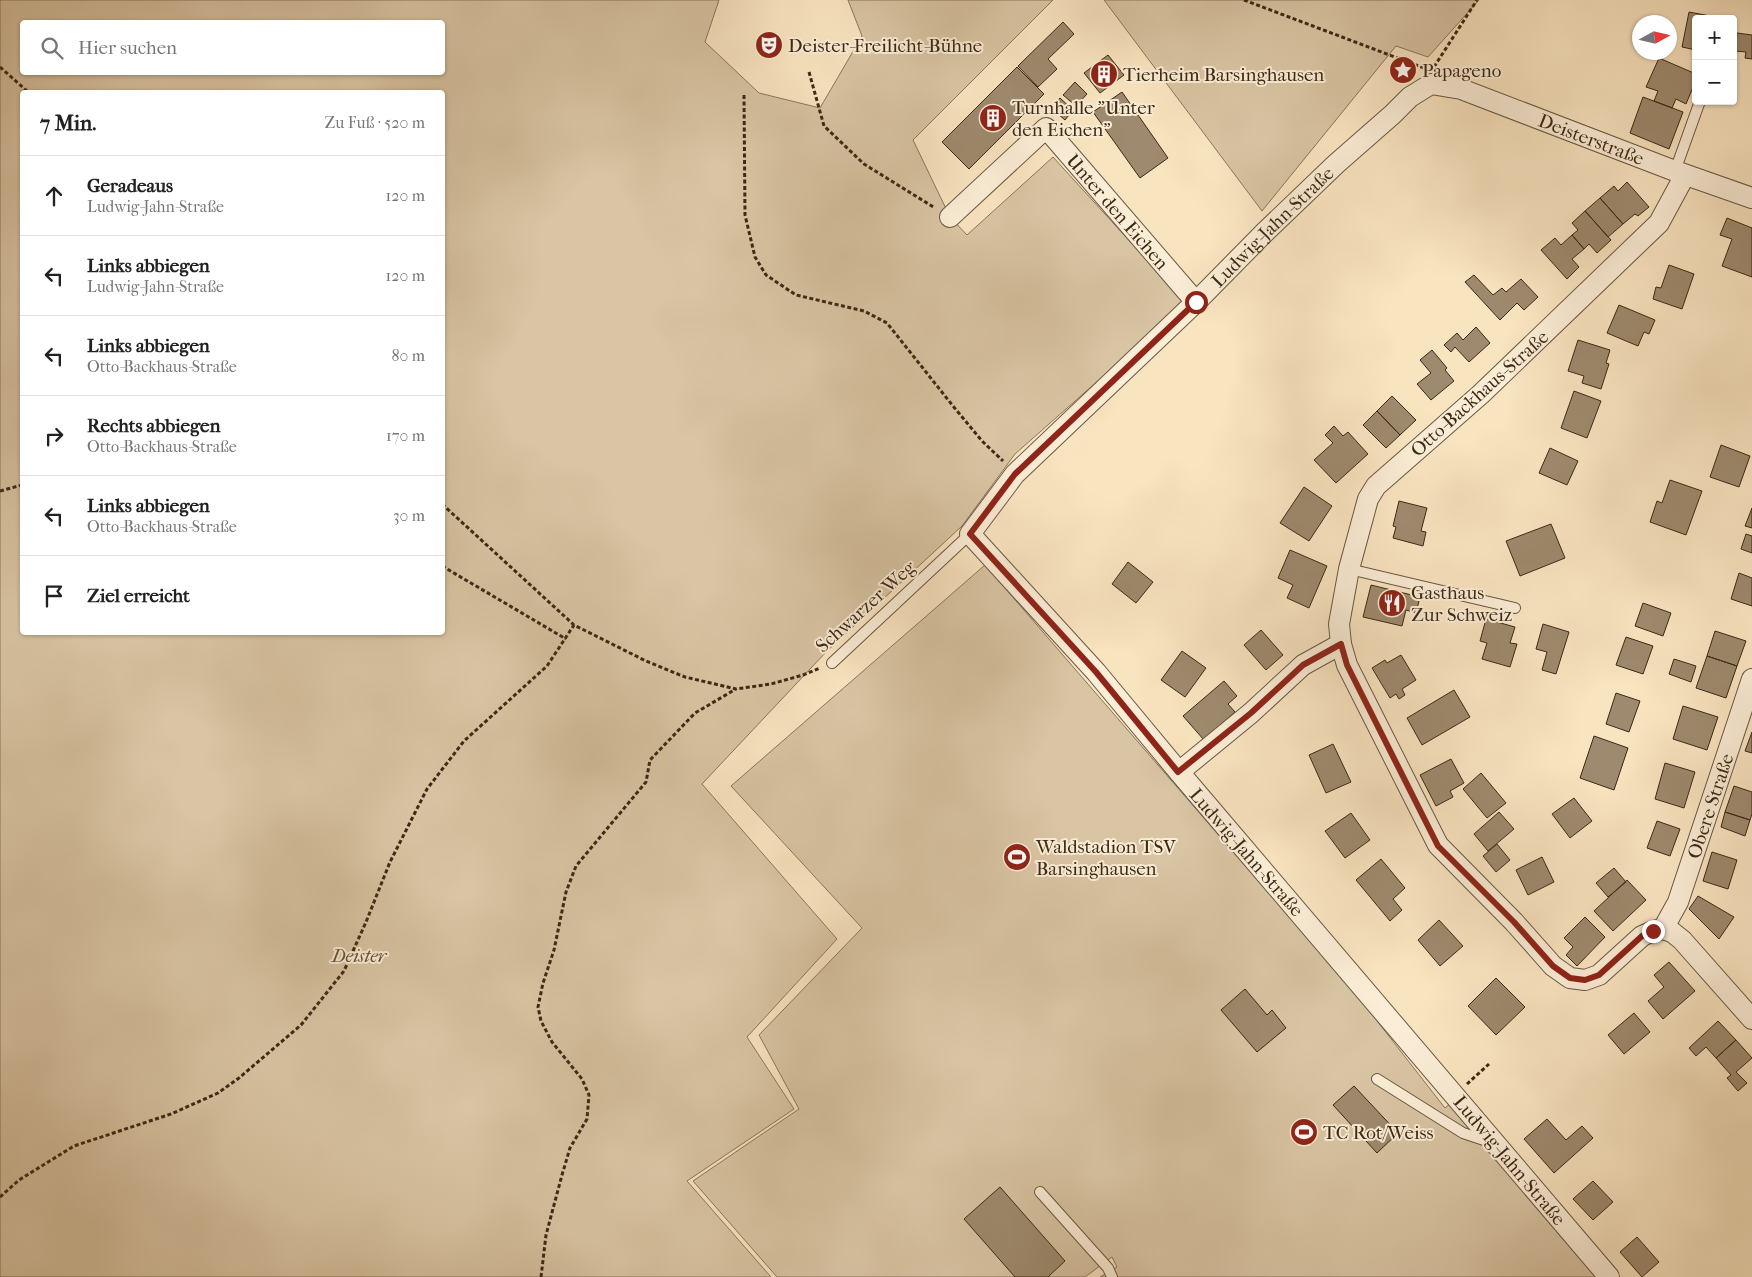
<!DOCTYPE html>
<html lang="de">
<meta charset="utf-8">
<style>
:root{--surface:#fff;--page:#f6f6f6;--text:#202124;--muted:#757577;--line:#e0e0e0}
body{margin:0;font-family:"IM FELL French Canon",serif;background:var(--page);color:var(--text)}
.controls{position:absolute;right:15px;top:15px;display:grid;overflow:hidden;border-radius:5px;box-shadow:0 1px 4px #0004}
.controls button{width:45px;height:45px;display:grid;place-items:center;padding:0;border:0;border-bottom:1px solid var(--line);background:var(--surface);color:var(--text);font:25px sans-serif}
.compass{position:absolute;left:1632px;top:15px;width:45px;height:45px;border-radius:50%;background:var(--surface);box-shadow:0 1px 4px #0004;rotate:82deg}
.stop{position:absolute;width:15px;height:15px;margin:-11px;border:4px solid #8f2418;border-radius:50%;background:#fff}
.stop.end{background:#8f2418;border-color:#fff;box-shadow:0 1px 5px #0008}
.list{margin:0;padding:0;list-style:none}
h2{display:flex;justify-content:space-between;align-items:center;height:65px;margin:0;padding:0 20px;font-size:21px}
h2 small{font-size:16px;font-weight:400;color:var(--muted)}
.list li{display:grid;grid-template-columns:32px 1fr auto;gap:15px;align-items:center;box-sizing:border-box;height:80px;padding:0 20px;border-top:1px solid var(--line)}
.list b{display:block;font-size:19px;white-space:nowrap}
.list p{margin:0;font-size:16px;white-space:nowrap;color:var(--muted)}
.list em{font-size:16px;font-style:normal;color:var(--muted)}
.icon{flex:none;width:28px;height:28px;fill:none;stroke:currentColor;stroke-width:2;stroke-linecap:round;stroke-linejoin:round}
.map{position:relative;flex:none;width:1752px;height:1277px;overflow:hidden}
.search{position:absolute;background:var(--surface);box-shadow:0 1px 4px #0004;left:20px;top:20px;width:425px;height:55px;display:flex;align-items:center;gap:12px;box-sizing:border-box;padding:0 18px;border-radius:5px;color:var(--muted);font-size:19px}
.panel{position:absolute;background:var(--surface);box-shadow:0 1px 4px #0004;left:20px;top:90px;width:425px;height:545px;border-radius:5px}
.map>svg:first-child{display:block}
</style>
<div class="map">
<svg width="1752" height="1277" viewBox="0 0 1752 1277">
<rect width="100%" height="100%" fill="#f9e4c0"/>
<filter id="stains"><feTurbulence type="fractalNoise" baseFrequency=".004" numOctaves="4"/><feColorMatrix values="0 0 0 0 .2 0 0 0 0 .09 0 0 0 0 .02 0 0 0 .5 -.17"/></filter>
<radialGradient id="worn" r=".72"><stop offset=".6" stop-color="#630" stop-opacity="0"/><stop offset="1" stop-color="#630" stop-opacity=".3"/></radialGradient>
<path fill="#d9c4a3" stroke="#8a765c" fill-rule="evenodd" d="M 0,0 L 719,0 L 705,42 L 759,93 L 820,108 L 862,36 L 848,0 L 1053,0 L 913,140 L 950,217 L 967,235 L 1053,157 L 1186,303 L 1015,454 L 962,526 L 827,651 L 702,784 L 837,939 L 747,1037 L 794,1109 L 687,1181 L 771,1277 L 0,1277 ZM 22,22 L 442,22 L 442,72 L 22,72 ZM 22,92 L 442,92 L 442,632 L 22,632 Z
M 1104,0 L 1479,0 L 1428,57 L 1396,46 L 1262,211 Z
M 985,565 L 1356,994 L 1445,1108 L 1451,1103 L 1597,1277 L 1100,1277 L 1117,1267 L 1112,1257 L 1085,1277 L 777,1277 L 693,1181 L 799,1109 L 759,1035 L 862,928 L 731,786 Z"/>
<path fill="#9e8a6e" stroke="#3b2915" d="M 1689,12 L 1726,19 L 1696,19 L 1696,50 L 1682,47 Z
M 1063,22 L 1074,34 L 1048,59 L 1057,69 L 1038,87 L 1018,66 Z
M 1737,33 L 1752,35 L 1752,59 L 1745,58 L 1746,52 L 1735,51 Z
M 1108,55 L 1124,75 L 1100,93 L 1084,73 Z
M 1659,58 L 1696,74 L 1696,80 L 1686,104 L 1676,99 L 1672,108 L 1654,101 L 1658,91 L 1646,87 Z
M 1017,67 L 1044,94 L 969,169 L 942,142 Z
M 1075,82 L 1087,94 L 1076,106 L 1063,95 Z
M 1122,92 L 1168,158 L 1140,178 L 1093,112 Z
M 1643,97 L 1683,112 L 1669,149 L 1630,133 Z
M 1060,98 L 1073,110 L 1065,120 L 1051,108 Z
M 1627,182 L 1649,207 L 1638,216 L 1635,214 L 1623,224 L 1600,198 L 1614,186 L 1618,191 Z
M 1600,198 L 1623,224 L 1608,237 L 1585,211 Z
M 1585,211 L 1611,240 L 1597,253 L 1589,244 L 1584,249 L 1572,235 L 1578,230 L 1572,223 Z
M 1727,218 L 1752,228 L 1752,277 L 1722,266 L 1732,239 L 1720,235 Z
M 1572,235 L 1584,249 L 1572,259 L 1579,267 L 1567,279 L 1541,250 L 1555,238 L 1561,245 Z
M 1669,265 L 1694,274 L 1682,309 L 1653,299 L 1656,287 L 1661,288 Z
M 1474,275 L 1493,295 L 1502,288 L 1506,292 L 1521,279 L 1538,297 L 1524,310 L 1517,303 L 1500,320 L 1465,282 Z
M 1619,305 L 1655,320 L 1649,334 L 1644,332 L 1638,346 L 1607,333 Z
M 1476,327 L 1490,343 L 1469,362 L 1455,347 L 1451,352 L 1444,345 L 1457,333 L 1463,340 Z
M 1578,340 L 1610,350 L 1606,363 L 1609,364 L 1601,389 L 1582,383 L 1584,376 L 1568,371 Z
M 1432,350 L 1447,368 L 1445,370 L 1454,381 L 1431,400 L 1417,384 L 1431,373 L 1420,360 Z
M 1574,391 L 1601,401 L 1587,438 L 1561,428 Z
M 1392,396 L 1416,420 L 1400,435 L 1377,411 Z
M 1377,411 L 1400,435 L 1386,448 L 1363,425 Z
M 1334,426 L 1343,436 L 1348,432 L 1368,454 L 1336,483 L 1314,460 L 1333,443 L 1325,435 Z
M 1721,445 L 1750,456 L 1739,487 L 1710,477 Z
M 1550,448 L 1578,461 L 1567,485 L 1539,473 Z
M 1670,480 L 1702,491 L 1686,535 L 1650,522 L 1657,501 L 1662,503 Z
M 1304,487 L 1332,506 L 1309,541 L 1280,523 Z
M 1399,501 L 1427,508 L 1421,531 L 1426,532 L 1423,546 L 1393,538 L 1396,527 L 1393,526 Z
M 1752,508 L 1752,528 L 1745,526 Z
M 1551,524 L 1565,558 L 1520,576 L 1506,541 Z
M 1746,534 L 1752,536 L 1752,553 L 1741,549 Z
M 1290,550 L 1327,566 L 1309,608 L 1287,598 L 1293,585 L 1278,578 Z
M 1128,562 L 1153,582 L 1136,603 L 1112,584 Z
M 1739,573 L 1752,578 L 1752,606 L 1731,599 Z
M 1371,585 L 1420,597 L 1416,613 L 1406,610 L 1402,626 L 1363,617 Z
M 1643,603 L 1671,613 L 1663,636 L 1635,626 Z
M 1486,619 L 1515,627 L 1510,643 L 1517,644 L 1510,667 L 1482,659 L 1487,643 L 1480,641 Z
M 1543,624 L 1569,632 L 1556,674 L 1542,670 L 1547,652 L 1536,649 Z
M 1261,630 L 1283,655 L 1266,670 L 1244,645 Z
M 1715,631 L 1746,641 L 1737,666 L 1707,656 Z
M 1626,637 L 1653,646 L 1643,674 L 1616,665 Z
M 1182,651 L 1206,668 L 1185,697 L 1161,680 Z
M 1401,655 L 1416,680 L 1402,689 L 1405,695 L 1399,699 L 1396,694 L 1390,698 L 1372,668 L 1385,660 L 1387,663 Z
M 1707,656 L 1737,666 L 1726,698 L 1696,688 Z
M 1674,659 L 1696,666 L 1691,682 L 1669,674 Z
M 1224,681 L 1237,696 L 1228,704 L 1235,712 L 1204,740 L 1183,716 Z
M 1454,690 L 1470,717 L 1422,745 L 1407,718 Z
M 1616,693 L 1640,701 L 1629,732 L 1606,724 Z
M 1683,706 L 1718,717 L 1707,750 L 1673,739 Z
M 1752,732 L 1752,753 L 1745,751 Z
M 1594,736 L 1628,748 L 1614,790 L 1580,778 Z
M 1333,744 L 1351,782 L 1326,793 L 1309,755 Z
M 1451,759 L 1464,783 L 1450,791 L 1453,797 L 1436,806 L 1420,775 Z
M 1665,763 L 1695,772 L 1684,808 L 1655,799 Z
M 1481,773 L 1506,803 L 1487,818 L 1463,789 Z
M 1734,786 L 1752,792 L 1752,814 L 1750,820 L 1725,812 Z
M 1574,798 L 1592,821 L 1570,838 L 1552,814 Z
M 1499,812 L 1514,829 L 1488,851 L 1474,834 Z
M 1725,812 L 1750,820 L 1745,836 L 1721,827 Z
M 1351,813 L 1370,840 L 1345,858 L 1325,831 Z
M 1657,821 L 1680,829 L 1670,856 L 1647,848 Z
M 1497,844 L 1510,860 L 1496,872 L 1483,856 Z
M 1712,852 L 1737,860 L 1728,889 L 1703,881 Z
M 1542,857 L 1554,882 L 1528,895 L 1516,870 Z
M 1381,859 L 1405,888 L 1393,899 L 1402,910 L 1390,921 L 1356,880 Z
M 1614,868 L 1626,882 L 1608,897 L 1596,883 Z
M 1627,880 L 1646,900 L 1613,931 L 1594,911 Z
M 1698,896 L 1734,917 L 1719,939 L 1689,909 Z
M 1585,917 L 1605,937 L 1577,966 L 1566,955 L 1573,947 L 1564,938 Z
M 1439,920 L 1463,946 L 1440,966 L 1418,940 Z
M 1669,962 L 1695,991 L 1663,1019 L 1648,1001 L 1664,987 L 1654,975 Z
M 1496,978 L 1525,1007 L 1496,1035 L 1468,1006 Z
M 1245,989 L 1267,1015 L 1272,1010 L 1286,1028 L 1257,1052 L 1221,1010 Z
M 1634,1013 L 1650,1032 L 1624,1054 L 1608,1035 Z
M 1718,1021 L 1736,1040 L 1716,1058 L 1706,1047 L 1696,1056 L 1689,1048 Z
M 1736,1040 L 1752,1058 L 1736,1072 L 1747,1083 L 1738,1091 L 1727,1078 L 1731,1075 L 1716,1058 Z
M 1354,1086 L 1398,1133 L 1377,1153 L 1333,1105 Z
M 1547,1119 L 1566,1140 L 1582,1126 L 1593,1138 L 1554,1173 L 1524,1139 Z
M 1593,1181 L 1613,1202 L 1593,1220 L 1573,1199 Z
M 1000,1187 L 1065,1261 L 1048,1277 L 1015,1277 L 964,1219 Z
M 1637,1237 L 1659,1262 L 1642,1277 L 1620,1252 Z"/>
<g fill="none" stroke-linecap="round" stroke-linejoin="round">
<g stroke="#6a5840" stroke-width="12">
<path id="service" d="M 1675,171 L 1700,101
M 1349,569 L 1515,608
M 832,663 L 970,534
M 1377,1079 L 1463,1133 L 1490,1142
M 1040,1192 L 1108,1268 L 1112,1277"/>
</g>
<g stroke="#6a5840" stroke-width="22">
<g id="minor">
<path d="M 1685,175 L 1659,223 L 1481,394 L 1376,486 L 1368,499 L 1349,569 L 1339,624 L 1341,644 L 1347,665 L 1438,845 L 1514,922 L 1553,966 L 1570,978 L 1585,980 L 1599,975 L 1642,936 L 1653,931 L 1663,929 L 1672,932 L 1682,940 L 1752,1019"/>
<path id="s1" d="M 950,217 L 1046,128 L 1196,302"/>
<path d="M 1179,772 L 1251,713 L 1303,665 L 1341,644"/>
<path id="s2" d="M 1663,929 L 1678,902 L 1752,679"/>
<path id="s3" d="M 1609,1277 L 1179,772 L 1096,672 L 970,534 L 1015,474 L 1196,302 L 1265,232 L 1336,164 L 1393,114 L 1410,97 L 1431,84 L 1461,89 L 1675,171 L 1752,198"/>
</g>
</g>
<path stroke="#3b2915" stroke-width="3" stroke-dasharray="4 2.5" stroke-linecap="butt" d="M 1244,0 L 1424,68
M 0,67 L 28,92
M 1434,67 L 1477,0
M 809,72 L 824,126 L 864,164 L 935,208
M 744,95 L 745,215 L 755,257 L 766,275 L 796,295 L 864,311 L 887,323 L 953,406 L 982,441 L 1003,461
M 0,491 L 22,485
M 442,504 L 574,625 L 646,661 L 685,677 L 736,689 L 771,684 L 803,675 L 820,668
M 442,566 L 566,639
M 1467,1084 L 1489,1064
M 0,1197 L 19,1180 L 74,1146 L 171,1114 L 218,1093 L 239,1078 L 301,1025 L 344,971 L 366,922 L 390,862 L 427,789 L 464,741 L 547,666 L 574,625
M 541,1277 L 546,1235 L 562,1175 L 570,1148 L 587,1119 L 589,1095 L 582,1079 L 552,1042 L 541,1021 L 538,1007 L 543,983 L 554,950 L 566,892 L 576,866 L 646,782 L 650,760 L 695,713 L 736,689"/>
<use href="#service" stroke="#fbedd6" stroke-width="10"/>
<use href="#minor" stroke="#fbedd6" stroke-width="20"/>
</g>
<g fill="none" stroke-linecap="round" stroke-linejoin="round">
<path stroke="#8f2418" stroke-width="6" d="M 1196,302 L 1015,474 L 970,534 L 1096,672 L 1178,772 L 1251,713 L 1303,665 L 1341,644 L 1347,665 L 1438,846 L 1514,922 L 1553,966 L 1570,978 L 1585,980 L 1599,975 L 1642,936 L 1653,931"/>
</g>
<defs>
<g id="theatre-disc" transform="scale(1.4375)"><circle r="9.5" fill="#8f2418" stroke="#fbedd6"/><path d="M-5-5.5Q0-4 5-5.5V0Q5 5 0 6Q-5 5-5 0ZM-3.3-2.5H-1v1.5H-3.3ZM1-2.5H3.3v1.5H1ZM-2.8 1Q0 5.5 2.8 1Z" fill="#fff"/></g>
<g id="sight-disc" transform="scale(1.4375)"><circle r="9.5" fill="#8f2418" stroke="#fbedd6"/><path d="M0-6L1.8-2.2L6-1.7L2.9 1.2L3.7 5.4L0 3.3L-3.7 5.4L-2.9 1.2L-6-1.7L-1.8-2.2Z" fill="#fff"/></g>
<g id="building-disc" transform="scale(1.4375)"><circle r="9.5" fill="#8f2418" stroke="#fbedd6"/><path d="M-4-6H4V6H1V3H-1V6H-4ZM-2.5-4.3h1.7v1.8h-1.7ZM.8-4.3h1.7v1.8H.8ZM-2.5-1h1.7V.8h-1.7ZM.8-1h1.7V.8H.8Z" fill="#fff"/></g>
<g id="restaurant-disc" transform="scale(1.4375)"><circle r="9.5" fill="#8f2418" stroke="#fbedd6"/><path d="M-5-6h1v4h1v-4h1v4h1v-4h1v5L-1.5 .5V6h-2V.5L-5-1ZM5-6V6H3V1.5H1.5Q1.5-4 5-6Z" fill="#fff"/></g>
<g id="stadium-disc" transform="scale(1.4375)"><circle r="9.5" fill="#8f2418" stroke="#fbedd6"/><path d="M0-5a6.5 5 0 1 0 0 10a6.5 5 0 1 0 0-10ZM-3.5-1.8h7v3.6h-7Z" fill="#fff"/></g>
</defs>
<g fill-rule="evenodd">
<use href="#theatre-disc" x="769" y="45"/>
<use href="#sight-disc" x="1403" y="70"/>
<use href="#building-disc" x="1104" y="74"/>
<use href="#building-disc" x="993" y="118"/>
<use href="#restaurant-disc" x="1392" y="603"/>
<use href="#stadium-disc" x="1017" y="857"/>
<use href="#stadium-disc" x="1304" y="1132"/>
</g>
<g text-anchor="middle" stroke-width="4" stroke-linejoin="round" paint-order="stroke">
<g font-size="19" fill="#3b2915" stroke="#fbedd6" text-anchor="start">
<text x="788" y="52">Deister-Freilicht-Bühne</text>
<text x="1422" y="77">Papageno</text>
<text x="1123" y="81">Tierheim Barsinghausen</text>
<text x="1012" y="114">Turnhalle "Unter<tspan x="1012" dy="22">den Eichen"</tspan></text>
<text x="1411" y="599">Gasthaus<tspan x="1411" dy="22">Zur Schweiz</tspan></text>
<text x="1036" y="853">Waldstadion TSV<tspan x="1036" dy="22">Barsinghausen</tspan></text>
<text x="1323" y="1139">TC Rot/Weiss</text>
</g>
<g font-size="19" fill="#3b2915" stroke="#fbedd6">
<text dy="7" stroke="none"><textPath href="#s3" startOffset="1796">Deisterstraße</textPath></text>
<text dy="7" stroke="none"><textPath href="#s1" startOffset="241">Unter den Eichen</textPath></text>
<text dy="7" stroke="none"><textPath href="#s3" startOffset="1412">Ludwig-Jahn-Straße</textPath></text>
<text transform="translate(1479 393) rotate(-42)" y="7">Otto-Backhaus-Straße</text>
<text transform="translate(865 606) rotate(-42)" y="7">Schwarzer Weg</text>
<text dy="7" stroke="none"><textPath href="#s2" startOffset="132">Obere Straße</textPath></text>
<text transform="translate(1247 852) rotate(49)" y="7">Ludwig-Jahn-Straße</text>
<text transform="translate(1510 1160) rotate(50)" y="7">Ludwig-Jahn-Straße</text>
</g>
<g font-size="19" font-style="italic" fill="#625038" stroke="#fbedd6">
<text x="359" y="962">Deister</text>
</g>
</g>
<rect width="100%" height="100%" filter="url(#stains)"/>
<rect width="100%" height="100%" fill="url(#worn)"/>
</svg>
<div class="controls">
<button>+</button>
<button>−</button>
</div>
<svg class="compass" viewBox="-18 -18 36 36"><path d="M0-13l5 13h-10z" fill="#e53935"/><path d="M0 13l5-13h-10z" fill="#757577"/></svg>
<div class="stop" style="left:1196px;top:302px"></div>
<div class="stop end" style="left:1653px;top:931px"></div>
<div class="search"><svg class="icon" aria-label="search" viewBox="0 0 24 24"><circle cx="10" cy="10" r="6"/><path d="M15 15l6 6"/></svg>Hier suchen</div>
<section class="panel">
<h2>7 Min.<small>Zu Fuß · 520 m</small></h2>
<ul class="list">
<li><svg class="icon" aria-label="ahead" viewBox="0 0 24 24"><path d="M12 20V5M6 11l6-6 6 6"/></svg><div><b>Geradeaus</b><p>Ludwig-Jahn-Straße</p></div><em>120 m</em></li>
<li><svg class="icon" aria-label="left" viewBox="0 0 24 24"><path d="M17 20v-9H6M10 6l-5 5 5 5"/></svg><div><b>Links abbiegen</b><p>Ludwig-Jahn-Straße</p></div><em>120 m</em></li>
<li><svg class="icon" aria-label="left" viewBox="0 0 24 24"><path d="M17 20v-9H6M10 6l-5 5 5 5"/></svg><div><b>Links abbiegen</b><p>Otto-Backhaus-Straße</p></div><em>80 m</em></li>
<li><svg class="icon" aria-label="right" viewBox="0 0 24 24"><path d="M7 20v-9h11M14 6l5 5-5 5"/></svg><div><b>Rechts abbiegen</b><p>Otto-Backhaus-Straße</p></div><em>170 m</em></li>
<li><svg class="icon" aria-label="left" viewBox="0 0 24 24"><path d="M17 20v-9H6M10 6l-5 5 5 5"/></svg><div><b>Links abbiegen</b><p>Otto-Backhaus-Straße</p></div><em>30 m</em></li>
<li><svg class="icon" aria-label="arrive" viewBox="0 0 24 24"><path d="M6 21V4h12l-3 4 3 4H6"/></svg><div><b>Ziel erreicht</b></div></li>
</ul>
</section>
</div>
